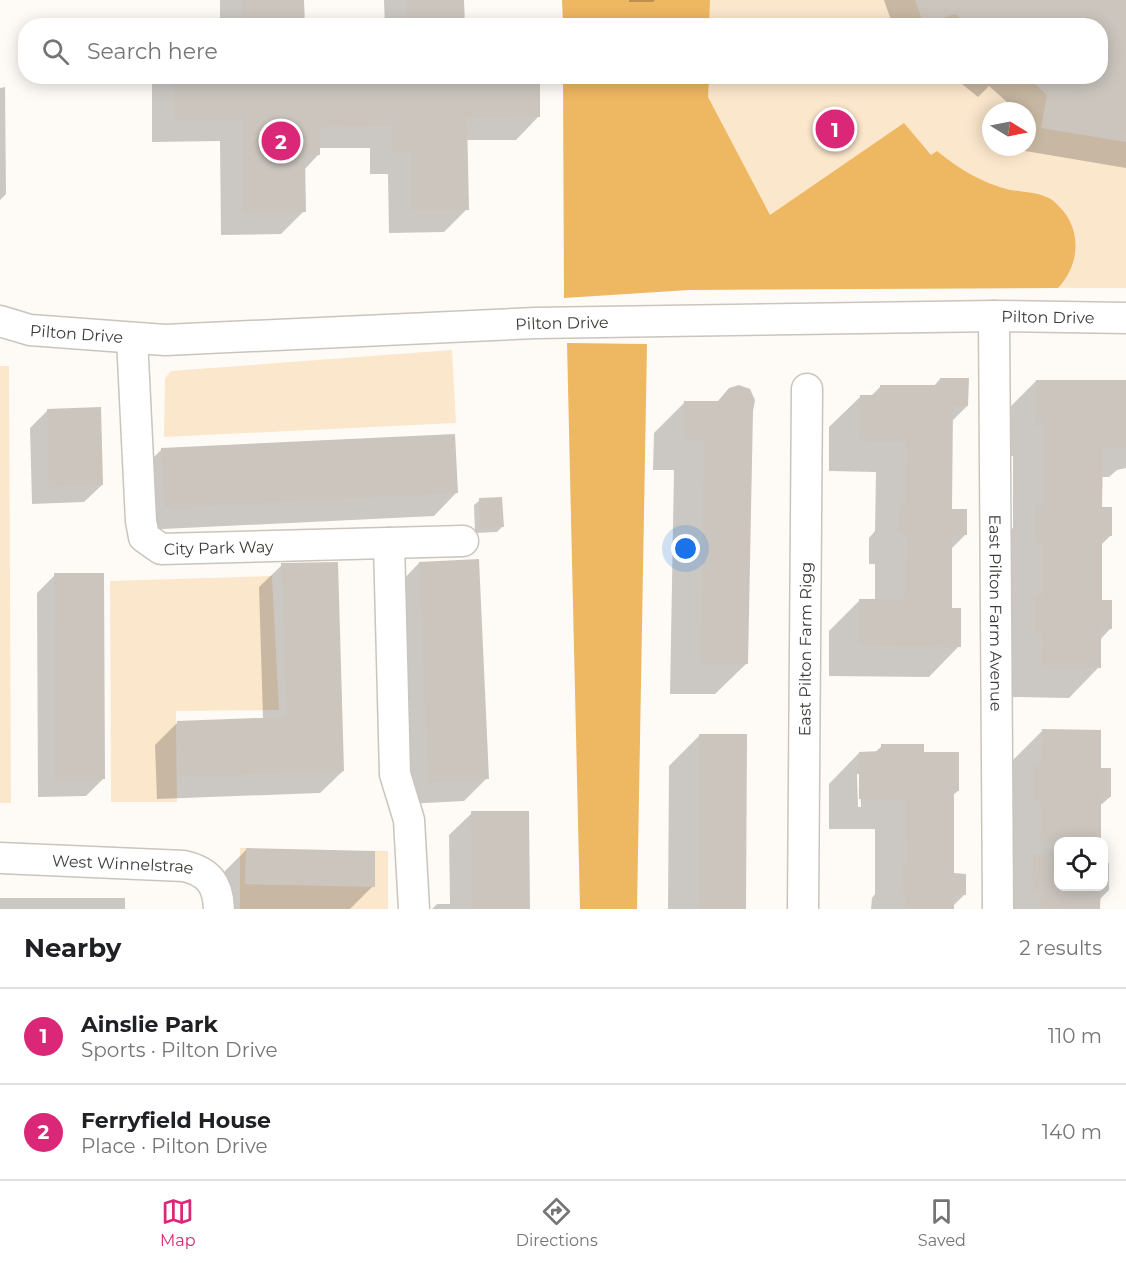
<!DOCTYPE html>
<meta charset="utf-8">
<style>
:root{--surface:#fff;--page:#f2f2f2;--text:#202124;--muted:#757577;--line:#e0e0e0;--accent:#db2777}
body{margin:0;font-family:Montserrat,sans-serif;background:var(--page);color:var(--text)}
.controls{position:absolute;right:18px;bottom:18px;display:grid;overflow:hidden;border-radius:12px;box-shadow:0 3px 15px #0003}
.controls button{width:54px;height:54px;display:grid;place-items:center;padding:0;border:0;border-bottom:2px solid var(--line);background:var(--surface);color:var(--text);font:30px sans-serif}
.compass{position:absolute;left:982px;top:102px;width:54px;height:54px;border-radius:50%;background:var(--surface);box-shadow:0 3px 15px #0003;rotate:100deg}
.you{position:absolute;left:686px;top:549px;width:21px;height:21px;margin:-15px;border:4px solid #fff;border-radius:50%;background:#1a73e8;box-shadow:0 0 0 9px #1a73e833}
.badge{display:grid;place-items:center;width:39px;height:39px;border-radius:50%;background:var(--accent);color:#fff;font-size:20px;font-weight:700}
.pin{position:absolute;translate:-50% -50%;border:3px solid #fff;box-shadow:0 2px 6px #0006}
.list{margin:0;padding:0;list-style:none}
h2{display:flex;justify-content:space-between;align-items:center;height:78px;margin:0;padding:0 24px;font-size:26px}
h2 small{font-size:20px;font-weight:400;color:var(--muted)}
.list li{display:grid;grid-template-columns:39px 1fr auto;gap:18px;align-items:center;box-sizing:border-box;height:96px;padding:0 24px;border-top:2px solid var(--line)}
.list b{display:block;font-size:22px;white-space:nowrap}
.list p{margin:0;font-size:20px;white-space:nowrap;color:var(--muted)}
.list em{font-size:20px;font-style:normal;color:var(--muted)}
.icon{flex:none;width:33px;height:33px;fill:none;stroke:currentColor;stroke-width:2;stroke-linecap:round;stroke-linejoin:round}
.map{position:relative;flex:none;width:1126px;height:909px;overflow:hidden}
.search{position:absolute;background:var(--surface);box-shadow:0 3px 15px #0003;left:18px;right:18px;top:18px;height:66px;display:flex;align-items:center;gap:15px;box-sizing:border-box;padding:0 21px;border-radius:24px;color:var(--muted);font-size:22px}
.sheet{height:270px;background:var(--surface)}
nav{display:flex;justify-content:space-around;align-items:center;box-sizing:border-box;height:84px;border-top:2px solid var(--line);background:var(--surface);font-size:16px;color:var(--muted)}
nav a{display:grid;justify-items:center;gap:3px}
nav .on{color:var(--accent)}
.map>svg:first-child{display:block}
</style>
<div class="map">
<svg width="1126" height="909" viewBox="0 0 1126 909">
<rect width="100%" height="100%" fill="#fefbf6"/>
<path fill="#fbe7cc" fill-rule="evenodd" d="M 679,0 L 1126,0 L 1126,288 L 679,287 L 679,77 L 1100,76 L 1100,26 L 679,25 ZM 991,111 L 1027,111 L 1027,147 L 991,147 Z
M 452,350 L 456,423 L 164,437 L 165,378 L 171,371 Z
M 0,366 L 9,366 L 11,803 L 0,803 Z
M 272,576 L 279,710 L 176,711 L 177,802 L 111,802 L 110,581 Z
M 240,848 L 246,848 L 246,884 L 374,886 L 375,851 L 388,851 L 388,909 L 240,909 Z"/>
<path fill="#eeb762" d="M 562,0 L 710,0 L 709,25 L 563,25 Z
M 563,77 L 709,77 L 708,97 L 770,215 L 904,123 L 931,155 L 937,151 C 959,169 982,183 1010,190 C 1022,192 1035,192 1046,197 C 1053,199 1059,206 1064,212 C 1082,235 1078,267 1058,288 L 689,290 L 564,298 Z
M 567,343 L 647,344 L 637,909 L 580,909 Z"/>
<path fill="#0003" fill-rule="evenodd" d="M 220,0 L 303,0 L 303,26 L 220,26 Z
M 384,0 L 463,0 L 463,26 L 385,26 Z
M 629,0 L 655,0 L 653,2 L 629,2 Z
M 884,0 L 1126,0 L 1126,168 L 1019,150 L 1020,147 L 1027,147 L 1027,111 L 1017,111 L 989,86 L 978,97 L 962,84 L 969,76 L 1100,76 L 1100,26 L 893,26 Z
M 154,76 L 538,76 L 538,117 L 516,140 L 466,140 L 467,209 L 444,232 L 389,233 L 388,174 L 370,174 L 370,148 L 318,148 L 318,155 L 304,170 L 304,211 L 281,234 L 221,235 L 220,141 L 152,142 L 152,78 Z
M 5,87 L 6,194 L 0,200 L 0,88 Z
M 940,379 L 967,406 L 952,421 L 951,510 L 966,534 L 951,549 L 951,609 L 959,646 L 929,677 L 829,676 L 829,631 L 860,600 L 875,600 L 875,564 L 869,564 L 869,538 L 875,531 L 876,472 L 829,471 L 829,427 L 860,397 L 870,397 L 881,386 L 933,387 Z
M 1036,381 L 1126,382 L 1126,468 L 1117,470 L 1109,477 L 1101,477 L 1101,508 L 1111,535 L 1101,545 L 1100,602 L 1110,629 L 1100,640 L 1099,667 L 1069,698 L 1011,697 L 1012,664 L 1004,664 L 1004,628 L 1012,620 L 1012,573 L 1005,573 L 1005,535 L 1013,528 L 1013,456 L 1005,456 L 1005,412 Z
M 685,402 L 751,411 L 746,664 L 715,694 L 670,694 L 674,470 L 653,470 L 654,433 Z
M 48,410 L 102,485 L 84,502 L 32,504 L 30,428 Z
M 162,449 L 456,493 L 434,516 L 142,530 L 139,472 Z
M 480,500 L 503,526 L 497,532 L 475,533 L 474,505 Z
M 419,563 L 487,778 L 464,801 L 406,804 L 397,586 Z
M 282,565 L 343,771 L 320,793 L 157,799 L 155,745 L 178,722 L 263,719 L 259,587 Z
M 55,575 L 103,779 L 86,796 L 38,797 L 37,593 Z
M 1042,731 L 1100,770 L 1110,797 L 1058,842 L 1058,886 L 1104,886 L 1104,863 L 1109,863 L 1109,890 L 1099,900 L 1099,909 L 1003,909 L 1011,762 Z
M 700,735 L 744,909 L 668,909 L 669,766 Z
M 882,746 L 922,753 L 958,791 L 952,796 L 952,875 L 965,894 L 953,906 L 953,909 L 871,909 L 872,898 L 875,894 L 875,829 L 829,829 L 829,784 L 859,753 L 874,753 ZM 857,774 L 860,774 L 861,807 L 858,807 Z
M 472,813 L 528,909 L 432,909 L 437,904 L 450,904 L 449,835 Z
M 246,850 L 373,886 L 350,909 L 215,909 L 216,880 Z
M 0,898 L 125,898 L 125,909 L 0,909 Z"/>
<path fill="#cbc5be" d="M 242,0 L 304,0 L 305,26 L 242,26 Z
M 407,0 L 464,0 L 465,26 L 407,26 Z
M 915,0 L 1126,0 L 1126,142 L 1041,128 L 1047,95 L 1026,76 L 1101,76 L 1101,26 L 969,26 L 955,14 L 924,25 Z
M 174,76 L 540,76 L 540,117 L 467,118 L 469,210 L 411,210 L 411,152 L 392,152 L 392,126 L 320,127 L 320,155 L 305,155 L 306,212 L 243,213 L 242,119 L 174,120 Z
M 940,378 L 969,378 L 968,406 L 953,406 L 952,509 L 967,509 L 967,535 L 952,535 L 952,608 L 961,608 L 961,647 L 859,646 L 859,599 L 905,599 L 906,534 L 899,534 L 899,505 L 905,505 L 906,442 L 859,441 L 860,395 L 880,395 L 880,385 L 940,385 Z
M 1036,380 L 1126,380 L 1126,447 L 1103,447 L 1102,507 L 1112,507 L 1112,536 L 1102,536 L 1102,600 L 1112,600 L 1112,629 L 1101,629 L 1101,668 L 1041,667 L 1042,634 L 1034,633 L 1034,596 L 1042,596 L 1042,543 L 1035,543 L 1035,503 L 1043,503 L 1044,426 L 1035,426 Z
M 739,385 L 750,389 L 755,400 L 753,411 L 748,664 L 700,663 L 704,440 L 683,439 L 684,401 L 718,401 L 729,388 Z
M 101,407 L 103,485 L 49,487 L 47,409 Z
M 455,434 L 458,493 L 164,508 L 161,448 Z
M 502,497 L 504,527 L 480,528 L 479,498 Z
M 479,559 L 489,779 L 428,782 L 419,562 Z
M 338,562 L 344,771 L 179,777 L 177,721 L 286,717 L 281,563 Z
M 54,573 L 104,573 L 105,779 L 55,780 Z
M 1042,729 L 1101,730 L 1101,768 L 1111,768 L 1111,797 L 1101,797 L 1101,842 L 1041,842 L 1041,801 L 1033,801 L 1033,763 L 1041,763 Z
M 699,734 L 747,734 L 746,909 L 698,909 Z
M 881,744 L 924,744 L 924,752 L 959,752 L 959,791 L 954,791 L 954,873 L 966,874 L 966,895 L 954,895 L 954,909 L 905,909 L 905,894 L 901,894 L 902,865 L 906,865 L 905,799 L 859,799 L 859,752 L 881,751 Z
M 471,811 L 529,811 L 530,909 L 472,909 Z
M 246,848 L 375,851 L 375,887 L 245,884 Z
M 1033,854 L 1059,854 L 1059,886 L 1101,886 L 1100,909 L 1041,909 L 1041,893 L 1033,893 Z"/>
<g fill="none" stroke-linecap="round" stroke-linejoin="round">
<g stroke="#cac4bd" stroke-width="33">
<g id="minor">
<path id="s1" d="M 994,316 L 998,909"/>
<path id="s2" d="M 0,321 L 30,330 L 165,340 L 535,323 L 994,316 L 1126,318"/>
<path id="s3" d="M 132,338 L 141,521 L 144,537 L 161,549 L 463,541"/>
<path d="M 389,543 L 395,774 L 409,820 L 414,909"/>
<path id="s4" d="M 0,858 L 184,866 C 209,872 218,884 219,909"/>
<path id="s5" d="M 803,909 L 807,389"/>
</g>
</g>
<use href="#minor" stroke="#fff" stroke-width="30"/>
</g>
<g text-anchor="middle" stroke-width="4.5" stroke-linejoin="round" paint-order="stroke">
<g font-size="16" fill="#3d3b38" stroke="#fefbf6">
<text dy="6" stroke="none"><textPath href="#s2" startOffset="1050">Pilton Drive</textPath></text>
<text dy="6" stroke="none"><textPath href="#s2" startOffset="564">Pilton Drive</textPath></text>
<text dy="6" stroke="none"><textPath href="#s2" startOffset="78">Pilton Drive</textPath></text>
<text dy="6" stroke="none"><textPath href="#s3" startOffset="278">City Park Way</textPath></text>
<text dy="6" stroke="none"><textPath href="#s1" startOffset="297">East Pilton Farm Avenue</textPath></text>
<text dy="6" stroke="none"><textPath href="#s5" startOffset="260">East Pilton Farm Rigg</textPath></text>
<text dy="6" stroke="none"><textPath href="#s4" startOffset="123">West Winnelstrae</textPath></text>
</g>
</g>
</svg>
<div class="controls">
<button><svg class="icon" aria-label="locate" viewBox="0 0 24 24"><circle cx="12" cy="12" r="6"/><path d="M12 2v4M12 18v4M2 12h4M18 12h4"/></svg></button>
</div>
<svg class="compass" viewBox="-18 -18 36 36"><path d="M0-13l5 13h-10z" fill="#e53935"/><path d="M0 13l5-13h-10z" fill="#757577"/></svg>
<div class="you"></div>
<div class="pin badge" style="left:835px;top:129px">1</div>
<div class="pin badge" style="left:281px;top:141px">2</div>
<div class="search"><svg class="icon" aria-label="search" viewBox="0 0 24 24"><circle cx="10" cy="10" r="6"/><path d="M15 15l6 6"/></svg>Search here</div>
</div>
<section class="sheet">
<h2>Nearby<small>2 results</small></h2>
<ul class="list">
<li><span class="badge">1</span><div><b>Ainslie Park</b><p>Sports · Pilton Drive</p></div><em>110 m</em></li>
<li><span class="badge">2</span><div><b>Ferryfield House</b><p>Place · Pilton Drive</p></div><em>140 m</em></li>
</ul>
</section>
<nav>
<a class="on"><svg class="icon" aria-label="map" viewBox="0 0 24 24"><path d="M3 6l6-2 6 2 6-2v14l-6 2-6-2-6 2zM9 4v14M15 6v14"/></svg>Map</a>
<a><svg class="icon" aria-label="directions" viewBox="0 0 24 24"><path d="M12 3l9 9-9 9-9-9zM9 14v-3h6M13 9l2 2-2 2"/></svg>Directions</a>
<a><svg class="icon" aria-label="saved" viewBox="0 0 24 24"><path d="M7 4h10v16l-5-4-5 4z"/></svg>Saved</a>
</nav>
